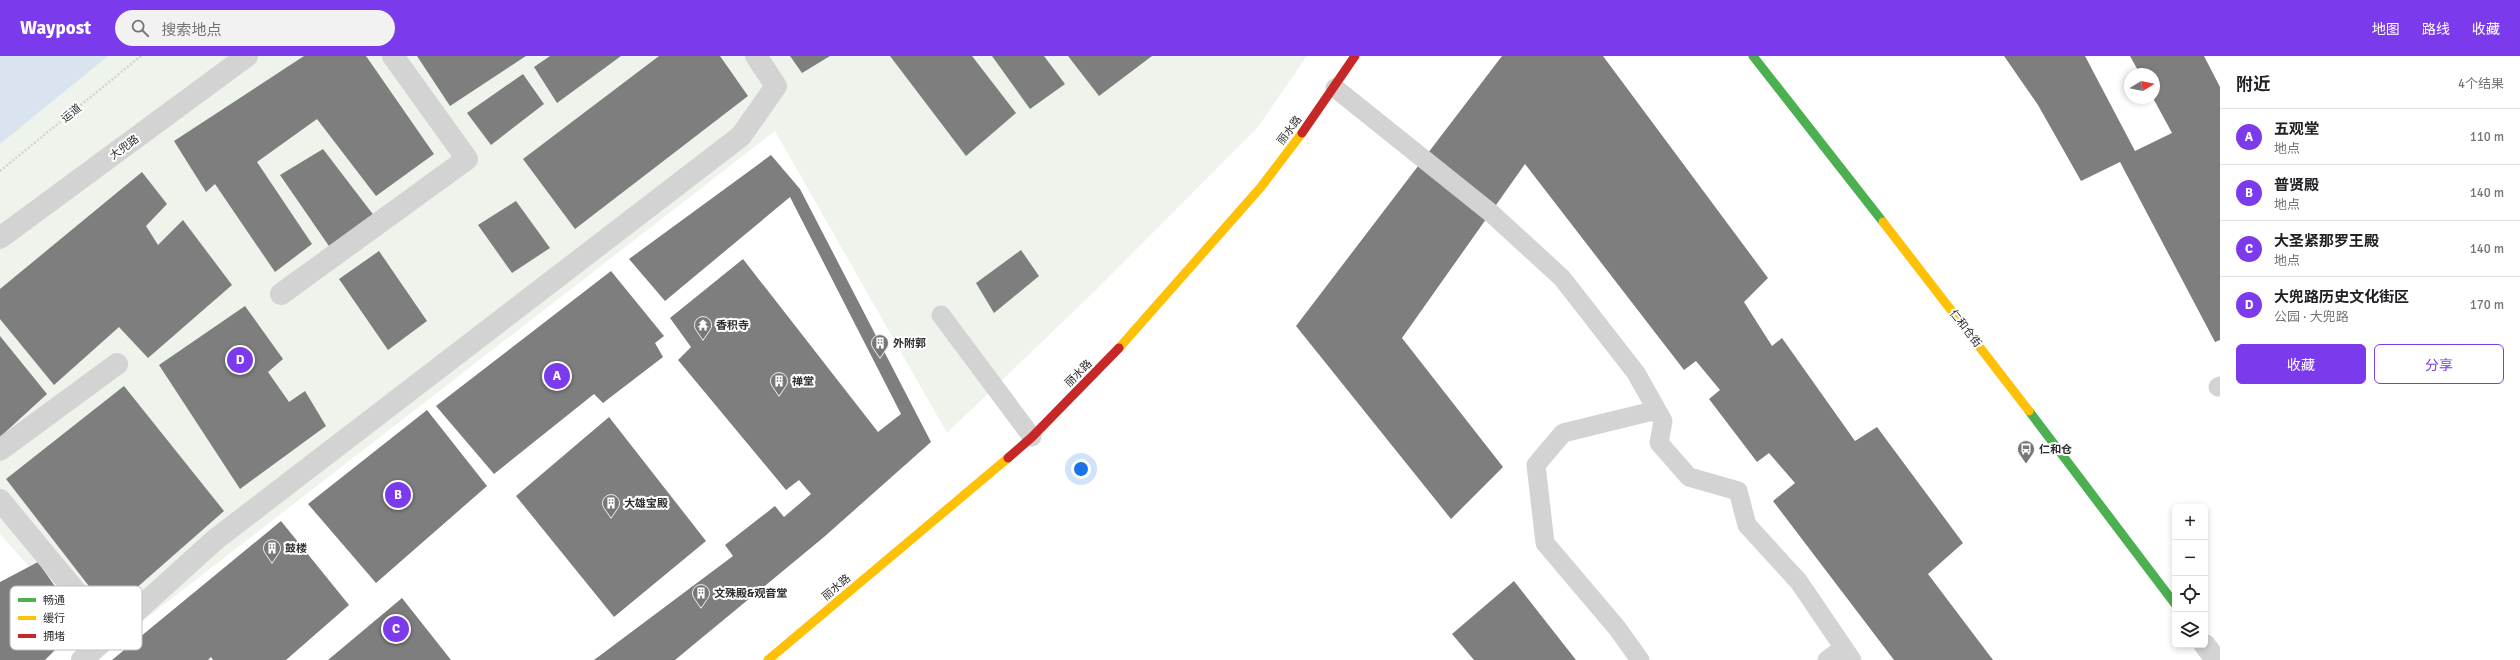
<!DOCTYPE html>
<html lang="zh">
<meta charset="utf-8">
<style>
:root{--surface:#fff;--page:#f2f2f2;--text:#202124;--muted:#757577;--line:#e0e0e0;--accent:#7c3aed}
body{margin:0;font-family:Signika,"Noto Sans SC",sans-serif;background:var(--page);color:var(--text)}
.controls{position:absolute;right:12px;bottom:12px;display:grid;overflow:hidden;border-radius:6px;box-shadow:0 2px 6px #0003}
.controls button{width:36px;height:36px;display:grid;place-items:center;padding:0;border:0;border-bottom:1px solid var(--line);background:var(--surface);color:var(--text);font:20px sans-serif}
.compass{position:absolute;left:2124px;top:12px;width:36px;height:36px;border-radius:50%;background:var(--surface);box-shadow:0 2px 6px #0003;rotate:80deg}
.you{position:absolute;left:1081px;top:413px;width:14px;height:14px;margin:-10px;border:3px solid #fff;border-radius:50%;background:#1a73e8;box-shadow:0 0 0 6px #1a73e833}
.badge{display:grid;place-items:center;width:26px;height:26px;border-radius:50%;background:var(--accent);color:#fff;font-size:13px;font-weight:700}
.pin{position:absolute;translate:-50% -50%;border:2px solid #fff;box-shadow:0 1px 4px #0006}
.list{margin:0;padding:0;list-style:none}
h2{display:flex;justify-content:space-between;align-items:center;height:52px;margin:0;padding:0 16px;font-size:17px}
h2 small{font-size:13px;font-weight:400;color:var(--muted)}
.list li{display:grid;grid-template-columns:26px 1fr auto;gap:12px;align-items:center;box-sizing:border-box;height:56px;padding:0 16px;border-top:1px solid var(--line)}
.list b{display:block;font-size:15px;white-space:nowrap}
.list p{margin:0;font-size:13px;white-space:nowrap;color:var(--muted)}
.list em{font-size:13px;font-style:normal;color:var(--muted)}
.actions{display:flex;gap:8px;padding:12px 16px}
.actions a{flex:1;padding:9px 0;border:1px solid var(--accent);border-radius:6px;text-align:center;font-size:14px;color:var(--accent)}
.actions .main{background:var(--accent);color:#fff}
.icon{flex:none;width:22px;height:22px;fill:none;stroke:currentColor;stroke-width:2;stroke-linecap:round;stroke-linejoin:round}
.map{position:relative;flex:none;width:2220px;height:604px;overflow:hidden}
header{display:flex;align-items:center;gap:24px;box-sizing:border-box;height:56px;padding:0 20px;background:var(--accent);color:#fff}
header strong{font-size:19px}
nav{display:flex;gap:22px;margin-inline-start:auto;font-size:14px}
.search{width:280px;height:36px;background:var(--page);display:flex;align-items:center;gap:10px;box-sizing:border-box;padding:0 14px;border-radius:22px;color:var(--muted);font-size:15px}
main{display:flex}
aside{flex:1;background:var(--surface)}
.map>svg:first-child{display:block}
</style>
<header>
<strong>Waypost</strong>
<div class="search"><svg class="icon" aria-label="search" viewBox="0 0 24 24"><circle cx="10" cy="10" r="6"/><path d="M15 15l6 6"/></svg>搜索地点</div>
<nav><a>地图</a><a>路线</a><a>收藏</a></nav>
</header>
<main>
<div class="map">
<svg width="2220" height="604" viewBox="0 0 2220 604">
<rect width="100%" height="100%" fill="#fff"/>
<path fill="#eef3ec" d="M 75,0 L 1307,0 L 1258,71 L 1099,231 L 947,377 L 775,75 L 104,595 L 0,478 L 0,64 Z"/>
<path fill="#d9e4f0" d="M 0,0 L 108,0 L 0,88 Z"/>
<path fill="#7e7e7e" d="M 304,0 L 366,0 L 434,98 L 376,140 L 317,63 L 257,106 L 312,188 L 275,216 L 215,128 L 206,136 L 174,85 Z
M 417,0 L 526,0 L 450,50 Z
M 550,0 L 621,0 L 557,47 L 534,11 Z
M 659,0 L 720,0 L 748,40 L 575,173 L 523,103 Z
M 790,0 L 830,0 L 802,17 Z
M 890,0 L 972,0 L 1016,57 L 966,100 Z
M 992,0 L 1044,0 L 1065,28 L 1030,53 Z
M 1068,0 L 1152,0 L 1099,40 Z
M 1502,0 L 1603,0 L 1768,222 L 1744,246 L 1772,290 L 1782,282 L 1855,385 L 1877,371 L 1963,487 L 1928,518 L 1993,604 L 1894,604 L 1773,445 L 1795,427 L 1769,397 L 1757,406 L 1709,343 L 1720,334 L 1696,305 L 1684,314 L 1525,108 L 1402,282 L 1503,411 L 1451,463 L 1296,270 Z
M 2004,0 L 2085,0 L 2135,95 L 2172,77 L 2153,42 L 2154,18 L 2140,18 L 2130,0 L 2204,0 L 2220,31 L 2220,284 L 2215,286 L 2120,106 L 2081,125 L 2038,49 Z
M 523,18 L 544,48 L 491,89 L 467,57 Z
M 323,93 L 375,161 L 331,193 L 280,119 Z
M 771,99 L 800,133 L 931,386 L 824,481 L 675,604 L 594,604 L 733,500 L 725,489 L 775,450 L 784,461 L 811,438 L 799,424 L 786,434 L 678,304 L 691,291 L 670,262 L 743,203 L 878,376 L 901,358 L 790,141 L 665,245 L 629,203 Z
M 142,116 L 167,148 L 146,170 L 158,189 L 183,164 L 232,229 L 148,302 L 119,271 L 54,329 L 0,263 L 0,233 Z
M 516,145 L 550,192 L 512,217 L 478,169 Z
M 1021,194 L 1039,220 L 994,257 L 976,227 Z
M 379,195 L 427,265 L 388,294 L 339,223 Z
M 611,215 L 664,280 L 655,287 L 663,301 L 603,347 L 594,338 L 494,418 L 436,350 Z
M 245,250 L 283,303 L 268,316 L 289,346 L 305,335 L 326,370 L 240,433 L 159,309 Z
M 0,280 L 47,338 L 0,381 Z
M 124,330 L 224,455 L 109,556 L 6,423 Z
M 427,354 L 487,430 L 376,527 L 308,448 Z
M 609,361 L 706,485 L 614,561 L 516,440 Z
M 281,465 L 349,549 L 286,604 L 213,604 L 211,601 L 208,604 L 112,604 Z
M 38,506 L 81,568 L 45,604 L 0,604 L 0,526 Z
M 1514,525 L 1576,604 L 1474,604 L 1452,578 Z
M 402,542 L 451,604 L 328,604 Z"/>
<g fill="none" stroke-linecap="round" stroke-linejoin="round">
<path stroke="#d3d3d3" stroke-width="2.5" stroke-dasharray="2 2" stroke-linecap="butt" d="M 0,115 L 141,0"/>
<path stroke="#d3d3d3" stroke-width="19" d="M 1335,32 L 1491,157 L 1562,222 L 1636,317 L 1663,365 L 1659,387 L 1689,421 L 1738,435 L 1747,469 L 1799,526 L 1852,604
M 941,259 L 1032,381
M 2218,331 L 2220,330
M 1640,604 L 1617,572 L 1545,487 L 1536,409 L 1563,377 L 1657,354
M 1827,604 L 1843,592"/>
<path stroke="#d3d3d3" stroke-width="22" d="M 0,182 L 247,0
M 281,238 L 467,103 L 393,0
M 0,394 L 117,308
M 0,444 L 110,577
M 2205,589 L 2216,604
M 82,604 L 216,483 L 741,80 L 776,30 L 756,0"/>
<path stroke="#4caf50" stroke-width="9" d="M 1753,0 L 1883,166
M 2029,355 L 2175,548"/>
<path stroke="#ffc107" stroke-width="9" d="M 1883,166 L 2029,355
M 1119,292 L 1261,131 L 1302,77
M 768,604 L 1008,402"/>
<path stroke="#c62828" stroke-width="9" d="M 1302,77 L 1355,0
M 1008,402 L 1032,381 L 1119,292"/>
</g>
<defs>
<g id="temple-pin" transform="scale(0.9)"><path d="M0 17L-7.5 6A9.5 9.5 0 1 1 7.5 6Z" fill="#777" stroke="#fff"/><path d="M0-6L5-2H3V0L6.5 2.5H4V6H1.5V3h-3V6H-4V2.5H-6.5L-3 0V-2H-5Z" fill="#fff"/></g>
<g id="building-pin" transform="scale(0.9)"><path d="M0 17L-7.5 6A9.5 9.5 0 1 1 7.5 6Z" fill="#777" stroke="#fff"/><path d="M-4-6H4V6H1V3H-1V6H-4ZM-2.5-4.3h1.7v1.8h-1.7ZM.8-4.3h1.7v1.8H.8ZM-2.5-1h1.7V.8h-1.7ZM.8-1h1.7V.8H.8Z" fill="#fff"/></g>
<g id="bus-pin" transform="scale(0.9)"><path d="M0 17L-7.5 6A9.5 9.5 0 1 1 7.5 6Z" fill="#777" stroke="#fff"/><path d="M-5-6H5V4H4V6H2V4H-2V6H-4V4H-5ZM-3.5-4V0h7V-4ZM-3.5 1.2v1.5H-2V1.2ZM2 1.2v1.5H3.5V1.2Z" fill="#fff"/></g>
</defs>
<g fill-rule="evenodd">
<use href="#temple-pin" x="703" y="269"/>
<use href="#building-pin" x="880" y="287"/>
<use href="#building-pin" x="779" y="325"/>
<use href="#bus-pin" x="2026" y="393"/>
<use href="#building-pin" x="611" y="447"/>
<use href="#building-pin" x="272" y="492"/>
<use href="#building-pin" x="701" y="537"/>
</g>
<g text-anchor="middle" stroke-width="4" stroke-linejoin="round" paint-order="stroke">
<g font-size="11" fill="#2e2e2e" stroke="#fff">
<text transform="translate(71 57) rotate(-39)" y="4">运道</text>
<text transform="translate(1289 74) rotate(-53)" y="4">丽水路</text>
<text transform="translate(124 91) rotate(-36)" y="4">大兜路</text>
<text transform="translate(1966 272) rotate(52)" y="4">仁和仓街</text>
<text transform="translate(1078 317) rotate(-45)" y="4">丽水路</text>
<text transform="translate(836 531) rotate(-40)" y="4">丽水路</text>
</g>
<g font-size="11" font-weight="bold" fill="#2e2e2e" stroke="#fff" text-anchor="start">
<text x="716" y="273">香积寺</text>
<text x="893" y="291">外附郭</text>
<text x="792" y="329">禅堂</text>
<text x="2039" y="397">仁和仓</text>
<text x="624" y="451">大雄宝殿</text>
<text x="285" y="496">鼓楼</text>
<text x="714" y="541">文殊殿&amp;观音堂</text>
</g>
</g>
<rect x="10" y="530" width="132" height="64" rx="6" fill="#fff" stroke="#c0c0c0" stroke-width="1"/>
<rect x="18" y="542" width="18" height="4" fill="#4caf50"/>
<rect x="18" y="560" width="18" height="4" fill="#ffc107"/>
<rect x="18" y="578" width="18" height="4" fill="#c62828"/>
<g font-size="11" fill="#2e2e2e">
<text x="43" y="548">畅通</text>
<text x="43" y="566">缓行</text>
<text x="43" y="584">拥堵</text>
</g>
</svg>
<div class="controls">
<button>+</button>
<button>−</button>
<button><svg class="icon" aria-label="locate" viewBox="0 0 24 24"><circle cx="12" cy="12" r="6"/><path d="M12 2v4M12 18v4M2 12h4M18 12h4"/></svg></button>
<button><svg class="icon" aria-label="layers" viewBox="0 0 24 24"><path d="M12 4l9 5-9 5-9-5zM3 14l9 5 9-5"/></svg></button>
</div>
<svg class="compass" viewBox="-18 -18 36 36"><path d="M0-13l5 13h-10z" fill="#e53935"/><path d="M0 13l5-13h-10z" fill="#757577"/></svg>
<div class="you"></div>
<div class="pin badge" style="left:557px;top:320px">A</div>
<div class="pin badge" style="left:398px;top:439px">B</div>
<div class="pin badge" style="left:396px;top:573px">C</div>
<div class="pin badge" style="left:240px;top:304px">D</div>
</div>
<aside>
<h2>附近<small>4个结果</small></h2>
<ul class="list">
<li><span class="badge">A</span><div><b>五观堂</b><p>地点</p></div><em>110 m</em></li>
<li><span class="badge">B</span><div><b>普贤殿</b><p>地点</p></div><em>140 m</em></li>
<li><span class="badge">C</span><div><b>大圣紧那罗王殿</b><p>地点</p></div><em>140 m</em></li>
<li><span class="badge">D</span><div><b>大兜路历史文化街区</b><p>公园 · 大兜路</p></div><em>170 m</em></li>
</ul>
<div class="actions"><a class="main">收藏</a><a>分享</a></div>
</aside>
</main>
